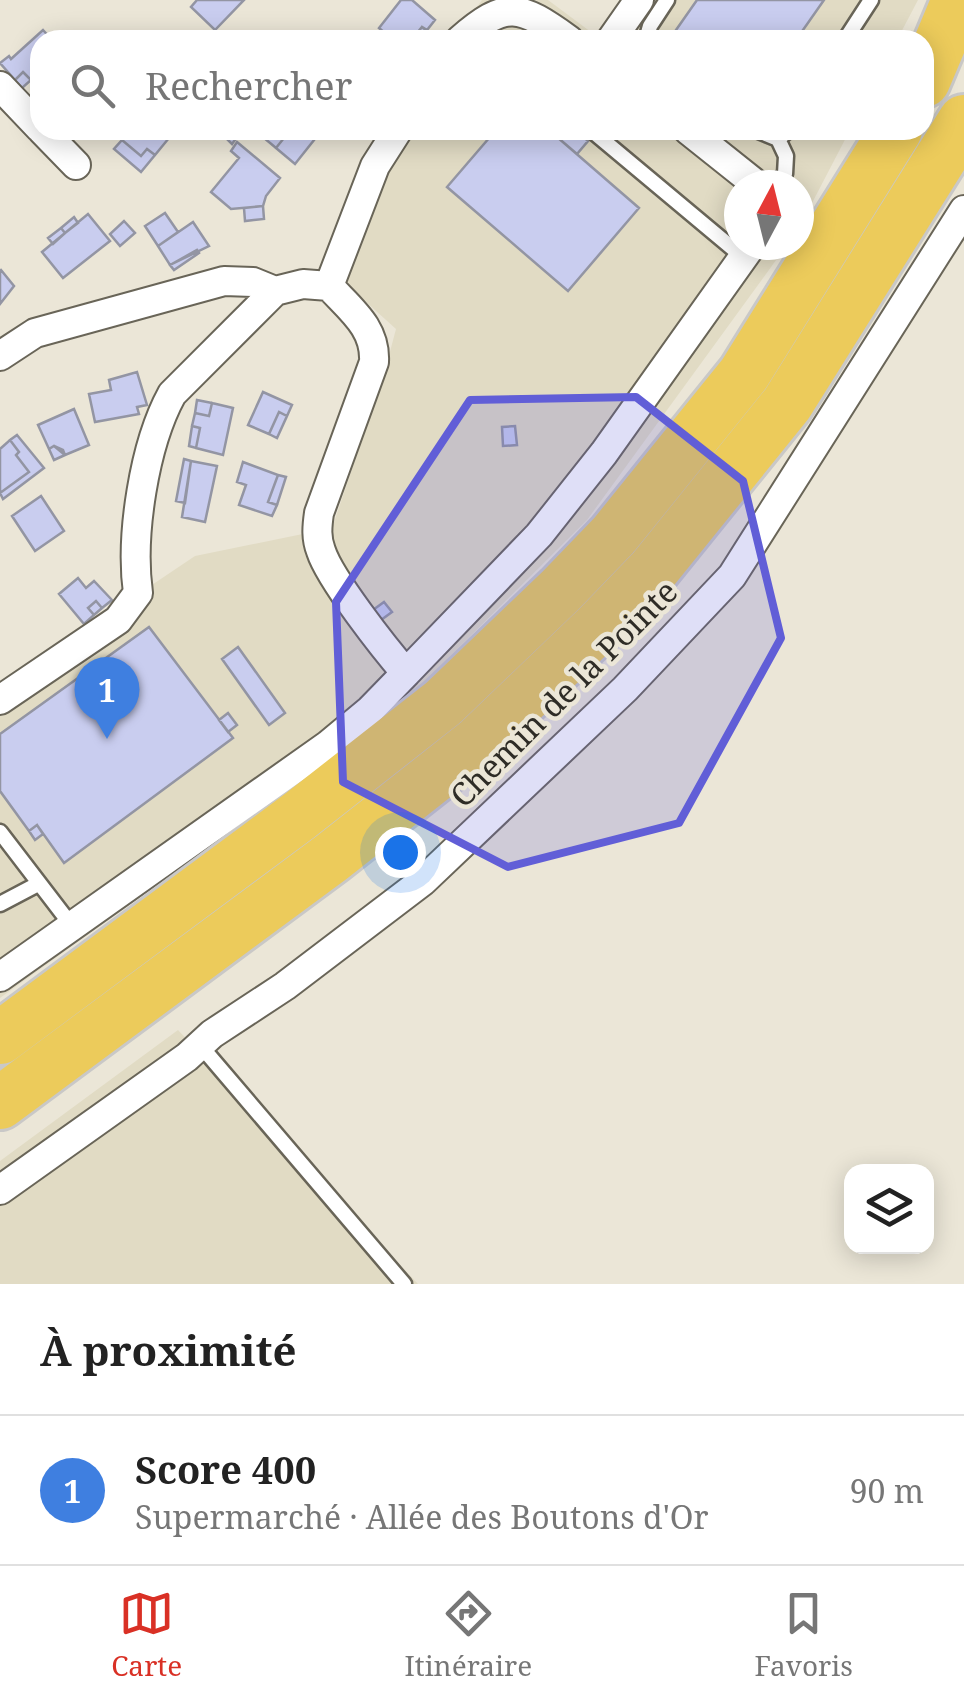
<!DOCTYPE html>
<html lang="fr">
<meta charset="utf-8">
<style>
:root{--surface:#fff;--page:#f2f2f2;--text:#222;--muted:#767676;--line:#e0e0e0;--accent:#d93025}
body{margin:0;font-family:"Noto Serif",serif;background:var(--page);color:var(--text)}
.controls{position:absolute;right:30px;bottom:30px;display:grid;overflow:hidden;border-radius:20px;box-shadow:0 5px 25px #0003}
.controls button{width:90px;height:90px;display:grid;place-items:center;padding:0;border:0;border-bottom:2px solid var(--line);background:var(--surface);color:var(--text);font:50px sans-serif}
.compass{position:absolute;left:724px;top:170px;width:90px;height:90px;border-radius:50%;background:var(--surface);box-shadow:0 5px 25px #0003;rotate:7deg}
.you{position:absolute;left:400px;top:852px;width:35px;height:35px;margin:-25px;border:8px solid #fff;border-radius:50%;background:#1a73e8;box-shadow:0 0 0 15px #1a73e833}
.badge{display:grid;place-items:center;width:65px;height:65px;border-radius:50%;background:var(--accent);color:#fff;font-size:32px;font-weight:700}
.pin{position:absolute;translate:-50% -82px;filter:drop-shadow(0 2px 5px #0008)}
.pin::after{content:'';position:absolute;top:52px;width:35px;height:30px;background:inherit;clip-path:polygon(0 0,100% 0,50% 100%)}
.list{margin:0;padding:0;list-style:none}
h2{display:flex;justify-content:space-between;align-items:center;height:130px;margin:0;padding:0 40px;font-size:42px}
h2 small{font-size:32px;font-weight:400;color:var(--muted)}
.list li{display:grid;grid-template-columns:65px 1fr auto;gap:30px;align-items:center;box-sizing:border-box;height:150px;padding:0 40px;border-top:2px solid var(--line)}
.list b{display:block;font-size:38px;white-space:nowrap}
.list p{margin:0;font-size:32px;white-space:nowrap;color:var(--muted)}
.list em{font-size:32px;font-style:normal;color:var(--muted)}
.icon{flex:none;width:55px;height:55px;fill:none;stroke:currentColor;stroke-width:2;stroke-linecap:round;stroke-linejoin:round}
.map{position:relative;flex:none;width:964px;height:1284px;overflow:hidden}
.search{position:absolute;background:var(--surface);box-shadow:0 5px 25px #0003;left:30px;right:30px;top:30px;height:110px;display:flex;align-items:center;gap:25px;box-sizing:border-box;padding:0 35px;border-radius:30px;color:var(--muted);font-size:38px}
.sheet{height:280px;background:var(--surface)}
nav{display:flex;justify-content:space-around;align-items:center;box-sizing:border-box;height:140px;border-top:2px solid var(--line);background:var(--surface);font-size:28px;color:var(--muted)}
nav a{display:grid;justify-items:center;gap:5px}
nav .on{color:var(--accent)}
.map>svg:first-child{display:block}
</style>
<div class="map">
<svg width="964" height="1284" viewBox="0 0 964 1284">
<rect width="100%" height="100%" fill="#ebe6d7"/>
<path fill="#e1dbc4" d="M 482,0 L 548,0 L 595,35 L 622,0 L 918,0 L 897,40 L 453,40 Z
M 387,130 L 850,130 L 799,228 L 799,185 L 739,185 L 739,245 L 787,245 L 587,520 L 390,716 L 0,998 L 0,687 L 195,556 L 332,528 L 383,378 L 396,329 L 324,264 Z
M 178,1030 L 418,1284 L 0,1284 L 0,1161 Z"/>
<path fill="#c9cdef" stroke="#9395a3" stroke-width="2.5" d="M 197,0 L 244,0 L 215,30 L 191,7 Z
M 401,0 L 412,0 L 435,20 L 427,30 L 422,27 L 413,38 L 415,40 L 393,40 L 379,28 Z
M 697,0 L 824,0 L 796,40 L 669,40 Z
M 422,27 L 432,35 L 427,40 L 415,40 L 413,38 Z
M 43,30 L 52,40 L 40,40 L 40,72 L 31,80 L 23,72 L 15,80 L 0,63 L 9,56 L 11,59 Z
M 23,72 L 31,80 L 22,88 L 15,80 Z
M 130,130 L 160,130 L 169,138 L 155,155 L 147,149 L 141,156 L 122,140 Z
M 218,130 L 242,130 L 232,144 Z
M 269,130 L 275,130 L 284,138 L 276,148 L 263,137 Z
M 275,130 L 322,130 L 295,164 L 276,148 L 284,138 Z
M 496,130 L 549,130 L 639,208 L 568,291 L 447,187 Z
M 576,130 L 588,141 L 577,154 L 550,131 Z
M 122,140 L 141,156 L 147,149 L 155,155 L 141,172 L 114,149 Z
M 237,142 L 280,178 L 266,196 L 263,206 L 231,209 L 211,192 L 239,158 L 231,151 Z
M 263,206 L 264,219 L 245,221 L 244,208 Z
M 165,213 L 178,232 L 158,246 L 145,226 Z
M 88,214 L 110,241 L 63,278 L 42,252 Z
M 74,217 L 78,223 L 65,233 L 61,228 Z
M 124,221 L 135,233 L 120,246 L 110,234 Z
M 193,222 L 209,246 L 170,265 L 158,246 Z
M 61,228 L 65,233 L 53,244 L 48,238 Z
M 197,250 L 199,253 L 174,270 L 170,265 Z
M 1,270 L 14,286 L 0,304 L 0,271 Z
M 137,372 L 147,405 L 137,407 L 139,414 L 95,422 L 89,394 L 111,390 L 109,380 Z
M 263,392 L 292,405 L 287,416 L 279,412 L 269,434 L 248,425 Z
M 197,400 L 212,403 L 209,416 L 195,413 Z
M 212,403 L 233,408 L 223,455 L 196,448 L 200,428 L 192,426 L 195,413 L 209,416 Z
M 74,409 L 89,445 L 65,455 L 54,446 L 49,449 L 38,425 Z
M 279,412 L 287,416 L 277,438 L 269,434 Z
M 192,426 L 200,428 L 196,448 L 189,446 Z
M 515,426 L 517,445 L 503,446 L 502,427 Z
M 17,435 L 44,468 L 3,499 L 0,493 L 29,472 L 16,455 L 19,452 L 10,440 Z
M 10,440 L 19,452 L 16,455 L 29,472 L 0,493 L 0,449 Z
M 54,446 L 63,450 L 65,455 L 54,460 L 49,449 Z
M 184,459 L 191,461 L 185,503 L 176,501 Z
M 191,461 L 217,466 L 205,522 L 182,517 Z
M 243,462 L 278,475 L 268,502 L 277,505 L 272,516 L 239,505 L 246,485 L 237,482 Z
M 278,475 L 286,477 L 277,505 L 268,502 Z
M 41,496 L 64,531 L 35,551 L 12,516 Z
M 78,578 L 86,588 L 94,581 L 112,600 L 102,608 L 96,601 L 88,608 L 94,615 L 84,624 L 59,594 Z
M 96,601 L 102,608 L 94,615 L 88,608 Z
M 384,602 L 392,612 L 381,620 L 373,610 Z
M 149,627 L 233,738 L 64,863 L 37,825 L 29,831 L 0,791 L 0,734 Z
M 238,647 L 285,713 L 269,725 L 222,659 Z
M 228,713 L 237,725 L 228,732 L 219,720 Z
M 37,825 L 43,834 L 35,840 L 29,831 Z"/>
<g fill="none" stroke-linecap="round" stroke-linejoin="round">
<g stroke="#696558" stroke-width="19">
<path id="lane" d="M 646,40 L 650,26 L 667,0
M 845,40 L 871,0
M 591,130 L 743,257
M 756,130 L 778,139
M 773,185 L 785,174 L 786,156 L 778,139 L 789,130
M 0,832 L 72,926
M 0,904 L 38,884
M 200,1045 L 404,1284"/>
</g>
<g stroke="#696558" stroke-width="32">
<path id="street" d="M 460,40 C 506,0 519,4 569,40
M 611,40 L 639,0
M 0,86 L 40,128
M 42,130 L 76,165
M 688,130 L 757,185
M 329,286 L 375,166 L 398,130
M 0,356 L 35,333 L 224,281 L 253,282 L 275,291 L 303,284 L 329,286
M 406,673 L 539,535 L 604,453 L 752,245
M 0,700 L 118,620 L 138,593 C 130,536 144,445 172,394 L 275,291
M 0,977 L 328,745 L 370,710 L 406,673 C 385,649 330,579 321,551 C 316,538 317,527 319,513 L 374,362 C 376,328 351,310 329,286
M 0,1190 L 187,1057 L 212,1034 L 285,986 L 423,881 L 625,689 L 732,576 L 964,210"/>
</g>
<g stroke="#c9c8c7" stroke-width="58">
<path id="highway" d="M 924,81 L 958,0
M 0,1038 L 299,816 L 443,703 L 561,590 L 614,535 L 744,374 L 896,130
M 0,1103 L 331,858 L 477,743 L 598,627 L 653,570 L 787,404 L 964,121"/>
</g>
<use href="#lane" stroke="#fff" stroke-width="14"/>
<use href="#street" stroke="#fff" stroke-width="28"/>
<use href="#highway" stroke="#eccb5b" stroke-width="52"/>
</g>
<path fill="#615ed7" fill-opacity="0.2" stroke="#615ed7" stroke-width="8" stroke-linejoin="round" d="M 636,397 L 743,481 L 781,638 L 679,823 L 508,867 L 343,782 L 336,602 L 470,400 Z"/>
<g text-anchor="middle" stroke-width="9" stroke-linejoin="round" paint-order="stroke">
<g font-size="32" fill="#2e2c26" stroke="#ebe6d7">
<text transform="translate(564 694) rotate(-45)" y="11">Chemin de la Pointe</text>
</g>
</g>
</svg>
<div class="controls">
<button><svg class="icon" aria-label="layers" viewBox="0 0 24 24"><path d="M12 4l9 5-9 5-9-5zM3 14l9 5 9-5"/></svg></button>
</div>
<svg class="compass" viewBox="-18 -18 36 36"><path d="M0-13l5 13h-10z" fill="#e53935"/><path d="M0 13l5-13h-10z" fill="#767676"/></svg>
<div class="you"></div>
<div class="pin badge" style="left:107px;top:739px;background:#3f7fe0">1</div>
<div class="search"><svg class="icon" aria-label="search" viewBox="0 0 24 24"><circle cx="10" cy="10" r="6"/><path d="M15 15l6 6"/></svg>Rechercher</div>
</div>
<section class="sheet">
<h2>À proximité<small></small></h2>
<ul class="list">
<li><span class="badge" style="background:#3f7fe0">1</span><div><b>Score 400</b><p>Supermarché · Allée des Boutons d'Or</p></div><em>90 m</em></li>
</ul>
</section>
<nav>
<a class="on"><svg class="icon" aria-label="map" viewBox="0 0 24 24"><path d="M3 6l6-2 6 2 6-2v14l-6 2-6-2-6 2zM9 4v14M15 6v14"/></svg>Carte</a>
<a><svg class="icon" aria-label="directions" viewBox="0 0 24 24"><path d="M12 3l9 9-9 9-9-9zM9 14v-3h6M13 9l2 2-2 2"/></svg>Itinéraire</a>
<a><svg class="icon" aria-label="saved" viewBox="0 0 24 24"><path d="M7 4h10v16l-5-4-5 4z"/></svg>Favoris</a>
</nav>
